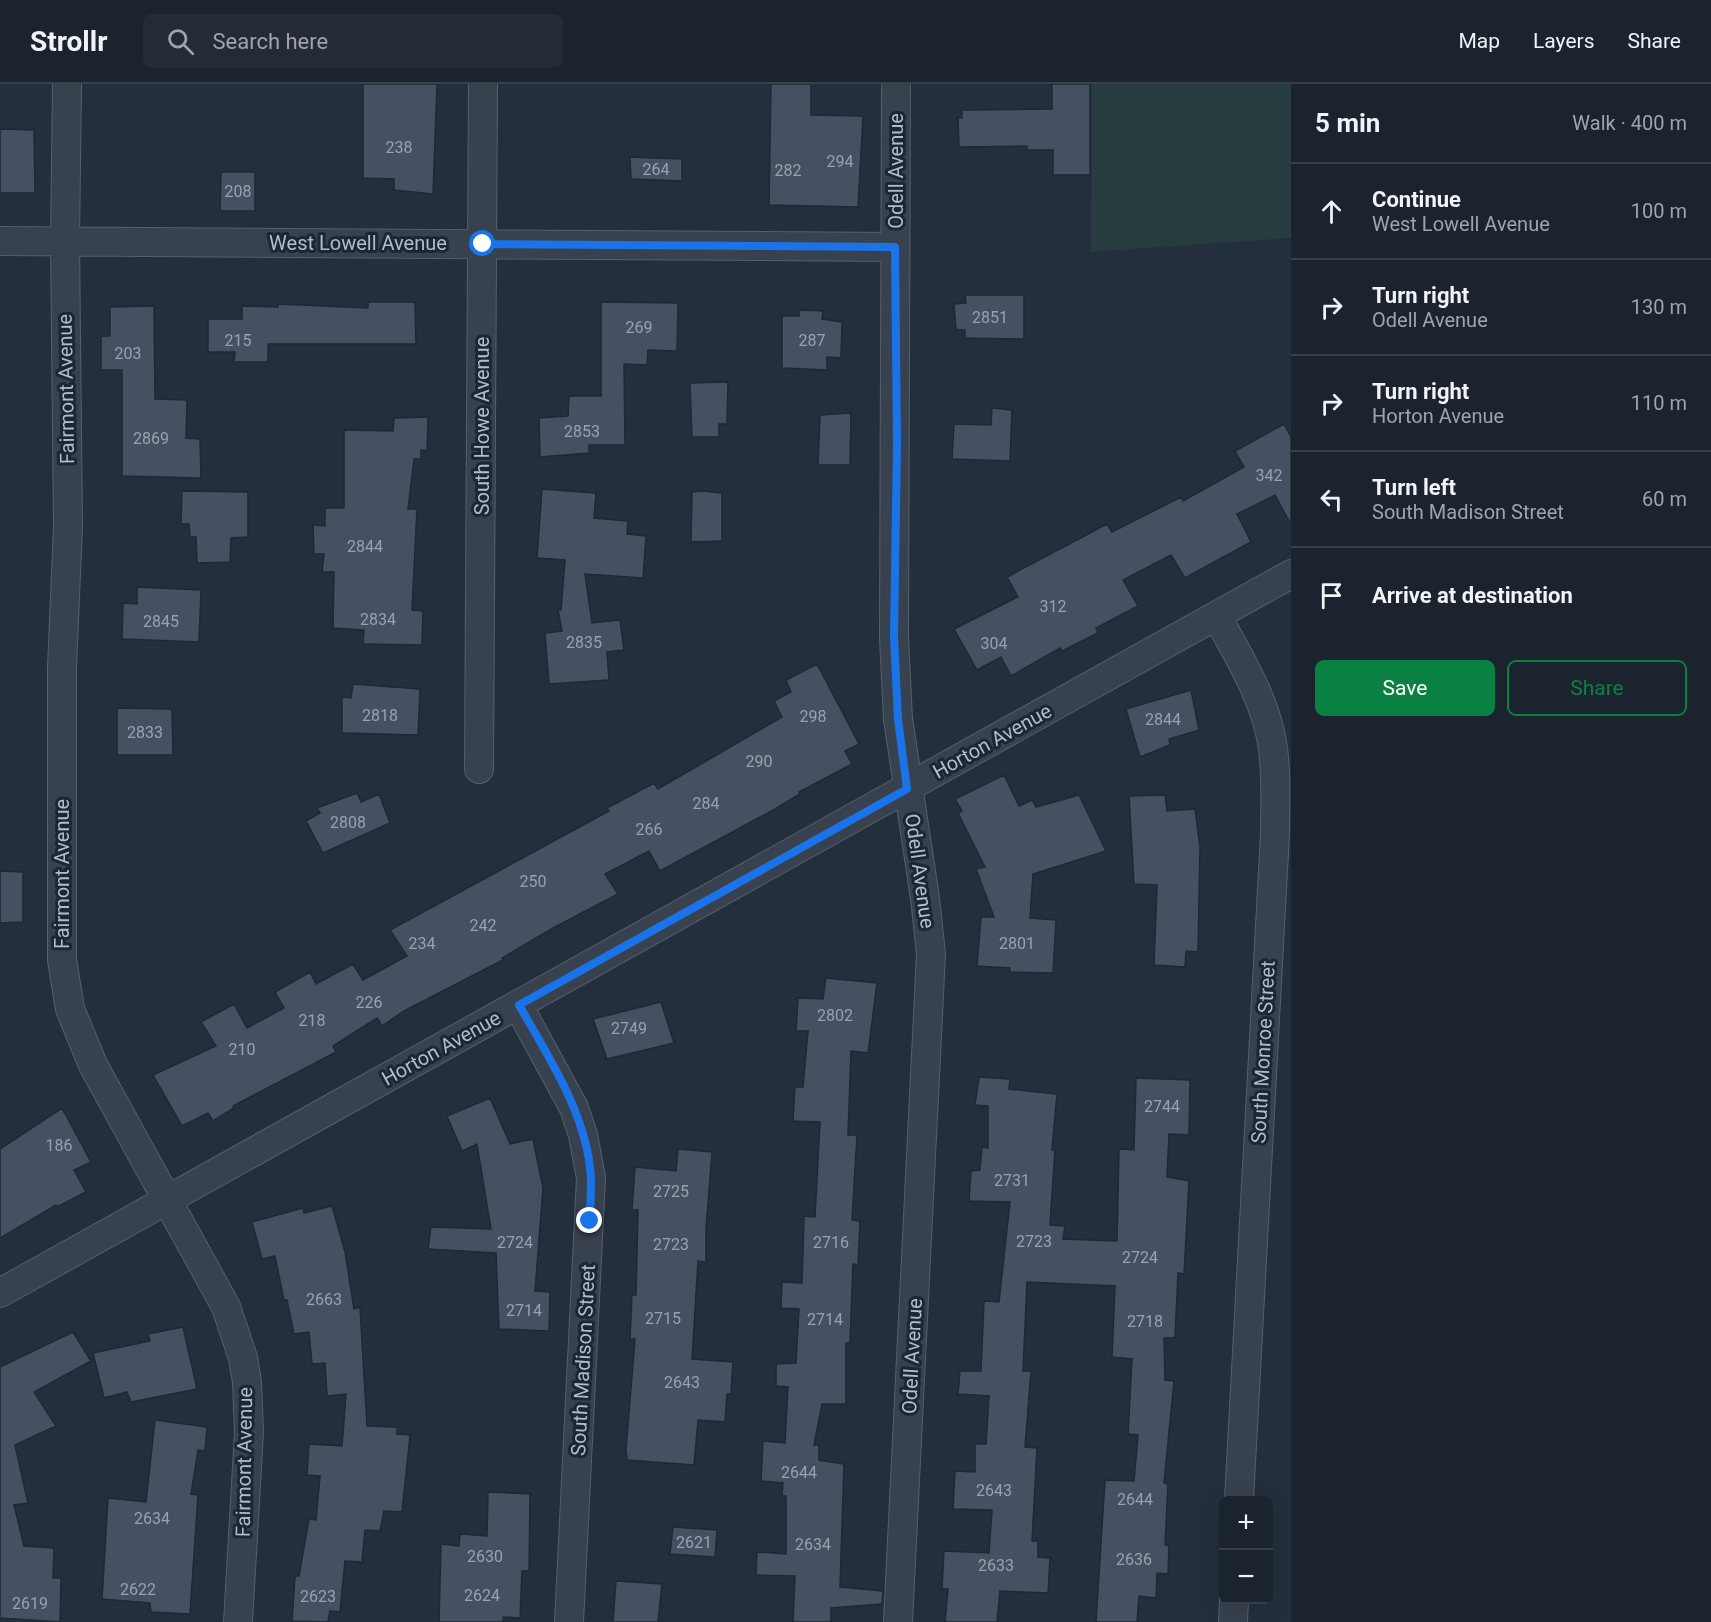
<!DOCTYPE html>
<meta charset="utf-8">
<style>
:root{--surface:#1b232e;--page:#242b36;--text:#f1f3f6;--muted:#a0a4aa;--line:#39404a;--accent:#0b8043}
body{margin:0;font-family:Roboto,sans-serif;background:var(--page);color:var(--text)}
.controls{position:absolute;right:18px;bottom:18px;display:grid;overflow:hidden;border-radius:9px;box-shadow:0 6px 24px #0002}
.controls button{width:54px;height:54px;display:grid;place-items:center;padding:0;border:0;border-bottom:2px solid var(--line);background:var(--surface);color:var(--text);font:30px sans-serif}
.stop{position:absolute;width:18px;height:18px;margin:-14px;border:4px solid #1a73e8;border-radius:50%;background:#fff}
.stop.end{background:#1a73e8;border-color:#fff;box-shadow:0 2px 6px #0008}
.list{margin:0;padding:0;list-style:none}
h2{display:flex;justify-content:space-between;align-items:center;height:78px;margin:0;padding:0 24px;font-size:26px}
h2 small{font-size:20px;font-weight:400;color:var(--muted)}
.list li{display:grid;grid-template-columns:39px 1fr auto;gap:18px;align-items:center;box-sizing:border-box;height:96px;padding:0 24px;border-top:2px solid var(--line)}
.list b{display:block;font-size:22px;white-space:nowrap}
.list p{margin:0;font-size:20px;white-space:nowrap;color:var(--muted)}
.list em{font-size:20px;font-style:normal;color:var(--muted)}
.actions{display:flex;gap:12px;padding:18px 24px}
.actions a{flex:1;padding:14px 0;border:2px solid var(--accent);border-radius:9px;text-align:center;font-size:21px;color:var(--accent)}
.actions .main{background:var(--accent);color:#fff}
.icon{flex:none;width:33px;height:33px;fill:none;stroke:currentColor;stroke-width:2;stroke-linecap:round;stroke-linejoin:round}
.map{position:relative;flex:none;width:1291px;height:1538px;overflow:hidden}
header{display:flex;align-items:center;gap:36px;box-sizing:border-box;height:84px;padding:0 30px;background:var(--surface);border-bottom:2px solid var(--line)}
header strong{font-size:28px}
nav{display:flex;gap:33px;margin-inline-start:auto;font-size:21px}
.search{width:420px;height:54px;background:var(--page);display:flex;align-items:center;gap:15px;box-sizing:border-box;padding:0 21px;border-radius:9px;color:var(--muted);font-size:22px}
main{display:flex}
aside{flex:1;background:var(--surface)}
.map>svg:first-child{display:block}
</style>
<header>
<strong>Strollr</strong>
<div class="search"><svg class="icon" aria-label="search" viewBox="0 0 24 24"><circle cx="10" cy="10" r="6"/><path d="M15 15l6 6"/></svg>Search here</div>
<nav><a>Map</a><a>Layers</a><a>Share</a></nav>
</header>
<main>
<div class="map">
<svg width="1291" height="1538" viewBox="0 0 1291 1538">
<rect width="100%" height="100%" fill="#242f3e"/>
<path fill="#263c3f" d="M 1092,0 L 1291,0 L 1291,154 L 1091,168 Z"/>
<path fill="#455162" stroke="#1f2835" stroke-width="1.5" d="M 363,0 L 437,0 L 433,110 L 394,106 L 394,95 L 363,94 Z
M 771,0 L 811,0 L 811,31 L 863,32 L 858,123 L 769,121 Z
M 1052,0 L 1090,0 L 1090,91 L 1053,91 L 1053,66 L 1027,66 L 1027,62 L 959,63 L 958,34 L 962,34 L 962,26 L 1052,25 Z
M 0,45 L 34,46 L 35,109 L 0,109 Z
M 630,73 L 682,75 L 682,97 L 631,95 Z
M 221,88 L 255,88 L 255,127 L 220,127 Z
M 965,211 L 1024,211 L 1024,255 L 965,254 L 965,246 L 956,246 L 954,220 L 966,219 Z
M 368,218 L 415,218 L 416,260 L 268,260 L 268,278 L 234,278 L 235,268 L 208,268 L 208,235 L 242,235 L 242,222 L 278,223 L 278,220 L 368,224 Z
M 601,218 L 678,219 L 677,267 L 648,266 L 647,281 L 624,280 L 625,361 L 589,361 L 589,369 L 540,373 L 539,334 L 568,332 L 569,312 L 601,312 Z
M 154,222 L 155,315 L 187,316 L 186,354 L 200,355 L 201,394 L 122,392 L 122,286 L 101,286 L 101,252 L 110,252 L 110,223 Z
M 800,226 L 823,227 L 822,235 L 842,238 L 841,274 L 827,273 L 827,286 L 782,284 L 782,232 L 799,232 Z
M 728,298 L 727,340 L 719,340 L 719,353 L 692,353 L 690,299 Z
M 992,324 L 1012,326 L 1010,377 L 952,375 L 954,340 L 991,341 Z
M 851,329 L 850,381 L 818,381 L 820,331 Z
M 428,333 L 427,367 L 421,366 L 421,375 L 414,375 L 408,425 L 417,425 L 412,526 L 423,527 L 422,561 L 363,560 L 364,546 L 333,544 L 334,488 L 322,488 L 324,470 L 314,470 L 313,441 L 325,442 L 325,424 L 344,424 L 344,346 L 393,347 L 394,334 Z
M 1284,340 L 1291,353 L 1291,441 L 1275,411 L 1237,430 L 1251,458 L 1185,494 L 1171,471 L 1123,496 L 1138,522 L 1096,544 L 1098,549 L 1062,567 L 1060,564 L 1011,592 L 1001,573 L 977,586 L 954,545 L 1018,513 L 1007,493 L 1107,440 L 1112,448 L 1181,413 L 1183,417 L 1244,383 L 1235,367 Z
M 542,405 L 596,409 L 594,434 L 628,437 L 627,450 L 646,452 L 643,494 L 585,490 L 592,539 L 620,536 L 624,566 L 607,568 L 609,596 L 549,600 L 545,549 L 562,547 L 558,526 L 561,526 L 565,476 L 537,474 Z
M 182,407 L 248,408 L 248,453 L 231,454 L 230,478 L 197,479 L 196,453 L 190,453 L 189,440 L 181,440 Z
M 702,407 L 722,409 L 722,457 L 691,458 L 692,408 Z
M 137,503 L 201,506 L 199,558 L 122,555 L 123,519 L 137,520 Z
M 817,580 L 859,660 L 845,667 L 852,680 L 799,708 L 800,710 L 775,725 L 660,787 L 649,767 L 605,790 L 618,810 L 555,843 L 502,874 L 503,876 L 404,927 L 382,942 L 377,934 L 333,962 L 336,968 L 233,1022 L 234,1024 L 213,1037 L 208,1029 L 182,1042 L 153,991 L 216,962 L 201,938 L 234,920 L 247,944 L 284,924 L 275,908 L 310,888 L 316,900 L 353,880 L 363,896 L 407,872 L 390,846 L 609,727 L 607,724 L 654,699 L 658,705 L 782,633 L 774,617 L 791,608 L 786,596 Z
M 353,600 L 420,605 L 418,651 L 342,649 L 342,613 L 351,614 Z
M 1191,606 L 1199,646 L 1169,655 L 1170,661 L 1140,673 L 1126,625 Z
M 117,624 L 172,625 L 173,671 L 117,671 Z
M 1004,691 L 1019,722 L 1032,716 L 1036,723 L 1079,711 L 1106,767 L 1033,790 L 1030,834 L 1056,836 L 1053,889 L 1010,888 L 1010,884 L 977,882 L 981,833 L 994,833 L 976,785 L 985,783 L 958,729 L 962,727 L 955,715 Z
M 357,709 L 361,718 L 379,710 L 390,739 L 323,769 L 306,737 L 320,729 L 317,724 Z
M 1165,711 L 1167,727 L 1195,725 L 1200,763 L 1198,868 L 1186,867 L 1185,883 L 1154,881 L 1157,801 L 1134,800 L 1129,712 Z
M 0,787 L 23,788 L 23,838 L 0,839 Z
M 826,894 L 877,899 L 868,969 L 851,967 L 848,1051 L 857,1051 L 852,1136 L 860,1137 L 858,1181 L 853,1180 L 850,1259 L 846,1259 L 846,1320 L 822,1320 L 814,1361 L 819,1361 L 819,1376 L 844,1380 L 840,1503 L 883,1507 L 882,1520 L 831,1524 L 831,1538 L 793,1538 L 795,1492 L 756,1491 L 757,1468 L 786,1470 L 786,1412 L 782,1412 L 783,1399 L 761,1397 L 763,1357 L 785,1359 L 788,1303 L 776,1302 L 776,1280 L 796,1279 L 799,1225 L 781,1224 L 782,1198 L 802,1199 L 804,1132 L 815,1133 L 820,1038 L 793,1037 L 795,1003 L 803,1003 L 808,947 L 796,947 L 798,914 L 823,915 Z
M 661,918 L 674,959 L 607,975 L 593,935 Z
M 979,993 L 1010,995 L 1009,1005 L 1057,1010 L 1052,1066 L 1055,1066 L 1050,1141 L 1065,1142 L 1063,1155 L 1117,1157 L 1119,1065 L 1134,1066 L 1136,994 L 1190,996 L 1189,1051 L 1169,1050 L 1167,1093 L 1189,1097 L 1184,1190 L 1178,1189 L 1175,1254 L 1164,1254 L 1165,1296 L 1174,1297 L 1164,1399 L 1168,1400 L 1165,1461 L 1169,1462 L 1168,1490 L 1157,1489 L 1156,1514 L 1139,1512 L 1137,1538 L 1096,1538 L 1105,1396 L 1134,1397 L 1138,1351 L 1128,1350 L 1132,1275 L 1112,1273 L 1115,1202 L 1027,1198 L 1023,1287 L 1031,1287 L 1025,1363 L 1037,1364 L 1032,1457 L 1038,1457 L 1038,1473 L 1050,1474 L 1048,1509 L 1000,1507 L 997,1538 L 945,1538 L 948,1505 L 942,1505 L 944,1467 L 989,1469 L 992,1426 L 953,1425 L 955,1387 L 975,1388 L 975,1360 L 986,1360 L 989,1312 L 958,1310 L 960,1287 L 981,1287 L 984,1217 L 999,1218 L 1010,1118 L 969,1117 L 971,1087 L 980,1086 L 982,1063 L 988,1064 L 988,1022 L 975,1021 Z
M 490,1014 L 510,1060 L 533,1055 L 543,1104 L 535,1207 L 550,1208 L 549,1247 L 499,1245 L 496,1169 L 428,1165 L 431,1143 L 491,1145 L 477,1060 L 462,1067 L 447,1032 Z
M 62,1024 L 91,1078 L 74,1086 L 86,1108 L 57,1123 L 56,1121 L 0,1154 L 0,1065 Z
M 678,1065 L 712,1068 L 706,1145 L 706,1178 L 698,1177 L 692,1275 L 733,1278 L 731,1310 L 727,1310 L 725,1338 L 698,1336 L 694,1381 L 627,1376 L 626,1365 L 635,1255 L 630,1255 L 632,1211 L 636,1211 L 638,1126 L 632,1126 L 635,1083 L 676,1087 Z
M 332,1122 L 345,1168 L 354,1225 L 360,1223 L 367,1342 L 397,1343 L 397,1350 L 410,1351 L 402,1428 L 384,1427 L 380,1447 L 365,1446 L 362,1478 L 345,1477 L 340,1528 L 330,1527 L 328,1538 L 292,1537 L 295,1492 L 299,1492 L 309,1435 L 316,1436 L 320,1392 L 307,1391 L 309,1360 L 342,1362 L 346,1310 L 327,1312 L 325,1279 L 312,1280 L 309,1248 L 294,1250 L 287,1216 L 284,1216 L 275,1172 L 262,1175 L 252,1138 L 303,1124 L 304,1129 Z
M 183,1243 L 197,1305 L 131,1318 L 127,1308 L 104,1314 L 93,1269 L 150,1257 L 148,1250 Z
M 73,1248 L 91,1277 L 34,1308 L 56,1342 L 15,1361 L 28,1419 L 14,1421 L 24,1462 L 54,1464 L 53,1494 L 61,1494 L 60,1538 L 0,1534 L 0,1283 Z
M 155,1336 L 207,1343 L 205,1367 L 198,1366 L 191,1410 L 198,1411 L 190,1530 L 151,1528 L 150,1519 L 102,1515 L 108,1414 L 146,1418 Z
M 488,1408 L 530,1410 L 529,1487 L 522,1487 L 520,1534 L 503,1533 L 503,1538 L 439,1538 L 441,1460 L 459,1462 L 460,1450 L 487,1452 Z
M 673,1443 L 717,1446 L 715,1473 L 670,1470 Z
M 616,1497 L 662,1500 L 658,1538 L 613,1538 Z"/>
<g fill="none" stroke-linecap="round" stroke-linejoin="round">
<g stroke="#565f6c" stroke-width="30">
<path id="minor" d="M 67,0 L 65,157 L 68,443 L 62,583 L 62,876 L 70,925 L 93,981 L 226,1223 L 243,1274 L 247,1298 L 249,1348 L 238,1538
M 896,0 L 894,553 L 898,635 L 925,814 L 931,870 L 898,1538
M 0,157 L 895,163
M 1217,532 C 1238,572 1264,612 1272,658 C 1277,688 1275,719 1275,750 L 1239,1416
M 479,685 L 483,0
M 518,921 L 574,1024 L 583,1051 L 591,1094 L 569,1538
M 0,1209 L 1291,490
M 1233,1538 L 1234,1516"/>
</g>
<use href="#minor" stroke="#38414e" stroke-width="28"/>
</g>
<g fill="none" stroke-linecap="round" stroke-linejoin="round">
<path stroke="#1a73e8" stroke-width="8" d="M 483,160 L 895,163 L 897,360 L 894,553 L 898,635 L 907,705 L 519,921 C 549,974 588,1032 591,1095 C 591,1109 590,1123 590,1137"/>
</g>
<g text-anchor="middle" stroke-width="6" stroke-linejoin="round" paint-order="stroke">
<g font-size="16" fill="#98a1af">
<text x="399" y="69">238</text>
<text x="840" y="83">294</text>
<text x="656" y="91">264</text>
<text x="788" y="92">282</text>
<text x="238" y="113">208</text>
<text x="990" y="239">2851</text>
<text x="639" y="249">269</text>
<text x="238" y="262">215</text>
<text x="812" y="262">287</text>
<text x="128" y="275">203</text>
<text x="582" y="353">2853</text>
<text x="151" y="360">2869</text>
<text x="1269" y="397">342</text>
<text x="365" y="468">2844</text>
<text x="1053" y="528">312</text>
<text x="378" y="541">2834</text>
<text x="161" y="543">2845</text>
<text x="584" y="564">2835</text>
<text x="994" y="565">304</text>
<text x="380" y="637">2818</text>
<text x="813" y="638">298</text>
<text x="1163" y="641">2844</text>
<text x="145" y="654">2833</text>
<text x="759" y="683">290</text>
<text x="706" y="725">284</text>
<text x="348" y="744">2808</text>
<text x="649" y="751">266</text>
<text x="533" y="803">250</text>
<text x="483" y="847">242</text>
<text x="422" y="865">234</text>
<text x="1017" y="865">2801</text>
<text x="369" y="924">226</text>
<text x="835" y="937">2802</text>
<text x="312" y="942">218</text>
<text x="629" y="950">2749</text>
<text x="242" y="971">210</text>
<text x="1162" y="1028">2744</text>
<text x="59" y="1067">186</text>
<text x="1012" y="1102">2731</text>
<text x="671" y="1113">2725</text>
<text x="1034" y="1163">2723</text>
<text x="515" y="1164">2724</text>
<text x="831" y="1164">2716</text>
<text x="671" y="1166">2723</text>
<text x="1140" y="1179">2724</text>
<text x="324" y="1221">2663</text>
<text x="524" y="1232">2714</text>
<text x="663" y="1240">2715</text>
<text x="825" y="1241">2714</text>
<text x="1145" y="1243">2718</text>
<text x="682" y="1304">2643</text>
<text x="799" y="1394">2644</text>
<text x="994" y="1412">2643</text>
<text x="1135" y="1421">2644</text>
<text x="152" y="1440">2634</text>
<text x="694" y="1464">2621</text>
<text x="813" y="1466">2634</text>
<text x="485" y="1478">2630</text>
<text x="1134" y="1481">2636</text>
<text x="996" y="1487">2633</text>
<text x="138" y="1511">2622</text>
<text x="482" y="1517">2624</text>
<text x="318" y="1518">2623</text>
<text x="30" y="1525">2619</text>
</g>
<g font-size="20" fill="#b4bcc9" stroke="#1d2633">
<text transform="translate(896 87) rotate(-90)" y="7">Odell Avenue</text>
<text x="358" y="166">West Lowell Avenue</text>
<text transform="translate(66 305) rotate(-91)" y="7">Fairmont Avenue</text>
<text transform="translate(482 342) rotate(-90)" y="7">South Howe Avenue</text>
<text transform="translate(992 657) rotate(-29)" y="7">Horton Avenue</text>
<text transform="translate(920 787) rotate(82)" y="7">Odell Avenue</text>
<text transform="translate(62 790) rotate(-90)" y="7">Fairmont Avenue</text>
<text transform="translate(441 964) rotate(-29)" y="7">Horton Avenue</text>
<text transform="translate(1263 968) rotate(-87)" y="7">South Monroe Street</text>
<text transform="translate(912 1272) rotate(-87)" y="7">Odell Avenue</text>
<text transform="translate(583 1276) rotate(-87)" y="7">South Madison Street</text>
<text transform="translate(244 1378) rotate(-89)" y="7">Fairmont Avenue</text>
</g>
</g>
</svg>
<div class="controls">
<button>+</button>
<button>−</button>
</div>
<div class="stop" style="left:483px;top:160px"></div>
<div class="stop end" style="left:590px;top:1137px"></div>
</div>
<aside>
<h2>5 min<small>Walk · 400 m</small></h2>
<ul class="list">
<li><svg class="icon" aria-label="ahead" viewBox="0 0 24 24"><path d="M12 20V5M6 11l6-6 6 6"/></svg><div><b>Continue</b><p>West Lowell Avenue</p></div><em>100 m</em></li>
<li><svg class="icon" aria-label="right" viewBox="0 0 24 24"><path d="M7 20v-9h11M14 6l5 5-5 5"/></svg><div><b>Turn right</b><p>Odell Avenue</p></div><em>130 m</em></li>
<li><svg class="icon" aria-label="right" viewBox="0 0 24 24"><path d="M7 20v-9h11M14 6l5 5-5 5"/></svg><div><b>Turn right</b><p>Horton Avenue</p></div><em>110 m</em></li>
<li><svg class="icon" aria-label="left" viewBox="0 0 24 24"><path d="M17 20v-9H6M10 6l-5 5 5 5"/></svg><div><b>Turn left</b><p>South Madison Street</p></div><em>60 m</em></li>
<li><svg class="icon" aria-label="arrive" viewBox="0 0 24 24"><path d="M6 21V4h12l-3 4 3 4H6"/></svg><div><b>Arrive at destination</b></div></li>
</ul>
<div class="actions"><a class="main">Save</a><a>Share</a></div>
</aside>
</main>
